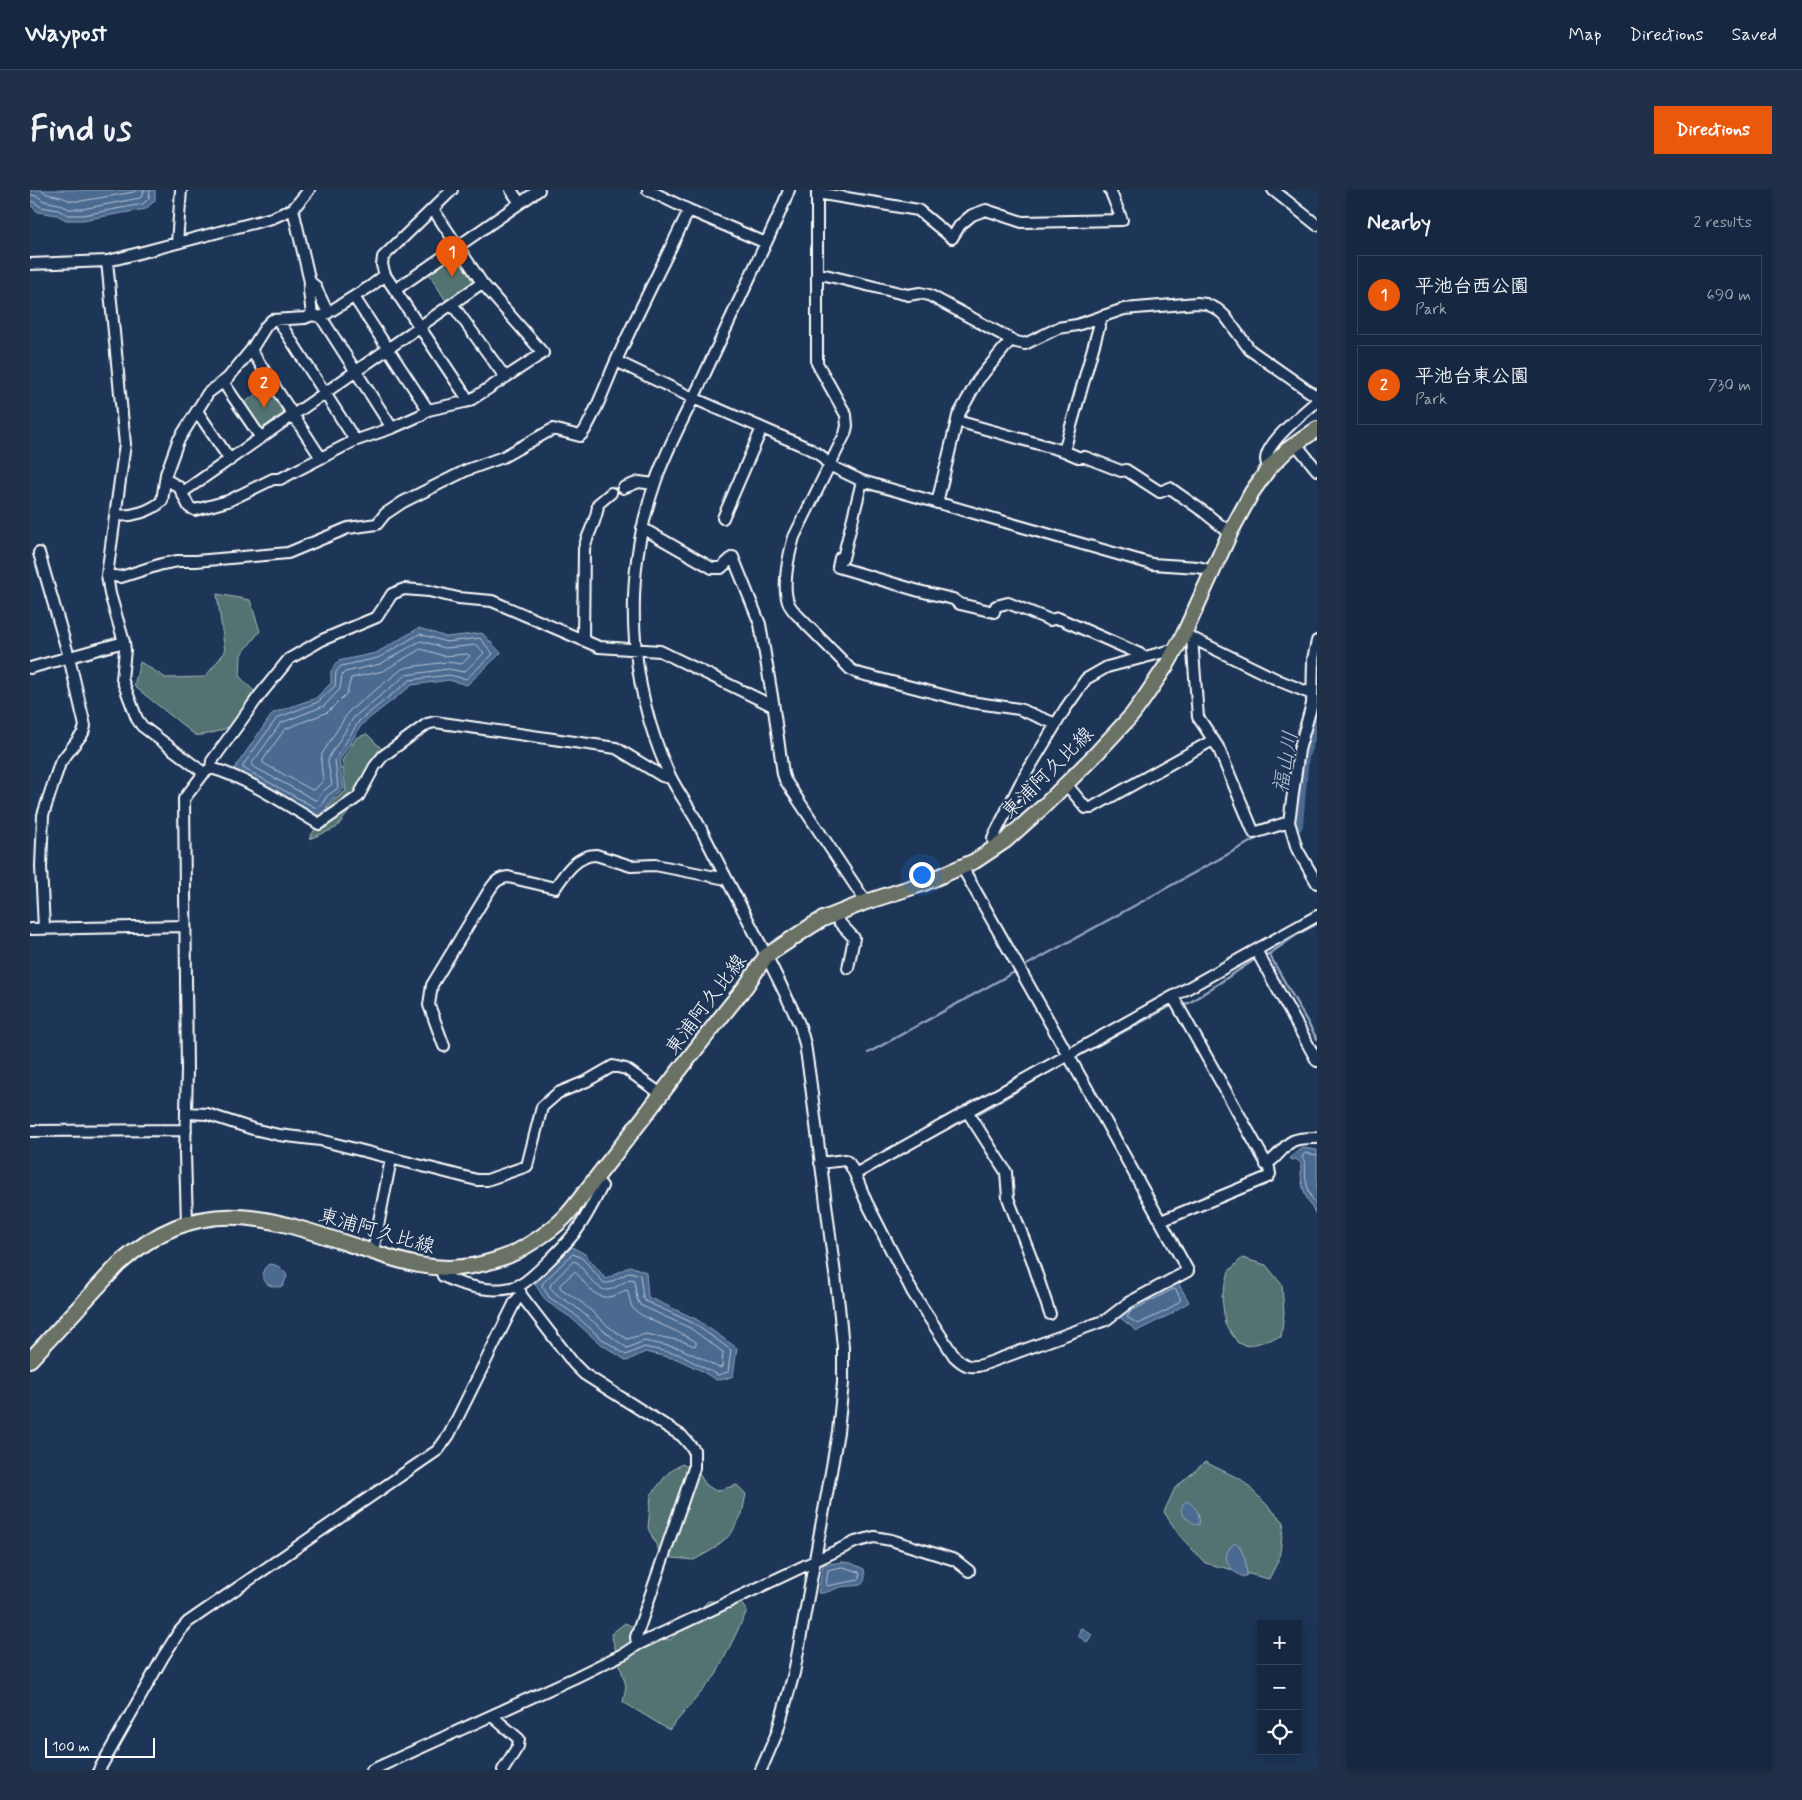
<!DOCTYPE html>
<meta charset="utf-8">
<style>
:root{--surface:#162841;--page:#1f3048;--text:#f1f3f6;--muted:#9ea6b1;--line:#35445a;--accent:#ea580c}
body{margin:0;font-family:Mynerve,"Klee One",sans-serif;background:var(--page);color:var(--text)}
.controls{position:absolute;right:15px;bottom:15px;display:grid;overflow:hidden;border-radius:0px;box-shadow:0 2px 12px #0003}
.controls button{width:45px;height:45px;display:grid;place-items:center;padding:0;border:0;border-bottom:1px solid var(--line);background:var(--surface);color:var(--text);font:25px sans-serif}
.scale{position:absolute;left:15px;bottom:12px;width:110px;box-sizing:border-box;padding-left:5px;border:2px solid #fff;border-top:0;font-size:14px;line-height:18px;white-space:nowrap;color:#fff;-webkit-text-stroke:4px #1d3557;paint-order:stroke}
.you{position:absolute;left:891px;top:684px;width:18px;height:18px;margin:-12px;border:4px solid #fff;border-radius:50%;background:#1a73e8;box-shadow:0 0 0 8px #1a73e833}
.badge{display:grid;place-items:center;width:32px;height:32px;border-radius:50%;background:var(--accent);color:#fff;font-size:16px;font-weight:700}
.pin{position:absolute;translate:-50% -41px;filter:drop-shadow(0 1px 2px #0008)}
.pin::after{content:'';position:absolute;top:26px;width:18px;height:15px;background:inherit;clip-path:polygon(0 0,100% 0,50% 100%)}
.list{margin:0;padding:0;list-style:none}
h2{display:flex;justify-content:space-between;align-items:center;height:65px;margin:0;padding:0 20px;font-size:21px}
h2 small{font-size:16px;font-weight:400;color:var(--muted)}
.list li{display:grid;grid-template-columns:32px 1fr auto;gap:15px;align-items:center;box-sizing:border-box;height:80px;margin:0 10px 10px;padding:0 10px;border:1px solid var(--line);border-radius:0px}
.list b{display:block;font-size:19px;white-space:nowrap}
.list p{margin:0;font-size:16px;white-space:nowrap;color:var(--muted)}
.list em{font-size:16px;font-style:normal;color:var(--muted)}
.icon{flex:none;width:28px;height:28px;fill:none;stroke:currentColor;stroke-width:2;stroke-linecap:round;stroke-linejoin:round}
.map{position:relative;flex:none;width:1287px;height:1580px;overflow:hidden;border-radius:0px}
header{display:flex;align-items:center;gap:30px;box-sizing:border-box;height:70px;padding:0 25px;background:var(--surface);border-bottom:1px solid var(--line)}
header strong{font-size:24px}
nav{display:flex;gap:28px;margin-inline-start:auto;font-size:18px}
.intro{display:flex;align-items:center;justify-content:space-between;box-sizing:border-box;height:120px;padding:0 30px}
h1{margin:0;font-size:35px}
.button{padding:12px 22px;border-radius:0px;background:var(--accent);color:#fff;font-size:18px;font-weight:700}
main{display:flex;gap:30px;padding:0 30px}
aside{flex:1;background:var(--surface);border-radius:0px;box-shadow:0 2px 12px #0003}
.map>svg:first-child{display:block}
</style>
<header>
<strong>Waypost</strong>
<nav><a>Map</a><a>Directions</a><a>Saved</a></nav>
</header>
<div class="intro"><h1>Find us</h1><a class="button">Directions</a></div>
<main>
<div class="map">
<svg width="1287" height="1580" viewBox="0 0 1287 1580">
<rect width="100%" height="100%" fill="#1d3557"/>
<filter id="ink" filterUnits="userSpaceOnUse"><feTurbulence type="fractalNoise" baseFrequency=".02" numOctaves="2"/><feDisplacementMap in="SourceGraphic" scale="10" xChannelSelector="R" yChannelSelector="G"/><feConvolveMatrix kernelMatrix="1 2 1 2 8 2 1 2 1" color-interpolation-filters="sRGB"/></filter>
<g filter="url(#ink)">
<path fill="#537372" stroke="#a9b9b8" d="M 427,65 L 446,92 L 416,111 L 398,82 Z
M 239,195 L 257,221 L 229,240 L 211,215 Z
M 187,404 L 220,410 L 230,441 L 211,465 L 210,487 L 225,502 C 220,511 215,522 209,530 C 202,538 175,547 165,545 L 104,496 L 110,472 L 136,488 L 175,487 L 195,462 Z
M 337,544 L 354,561 L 331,590 L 325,614 L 306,638 L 279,649 L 302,611 L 316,601 L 312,571 L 326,548 Z
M 1212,1068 L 1236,1075 L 1252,1095 L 1254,1124 L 1251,1147 L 1218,1156 L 1208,1153 L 1195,1134 L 1192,1107 L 1199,1081 Z
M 1175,1272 L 1212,1290 L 1254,1332 L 1249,1369 L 1239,1389 L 1175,1373 L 1149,1345 L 1134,1322 L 1145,1298 Z
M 652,1274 L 668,1282 L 676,1295 L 686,1301 L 707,1295 L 716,1304 L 712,1324 L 701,1344 L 682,1360 L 664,1370 L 632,1367 L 618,1338 L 621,1305 L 638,1283 Z
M 678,1411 L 710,1412 L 717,1421 L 686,1485 L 639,1540 L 593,1512 L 596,1496 L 581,1444 L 595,1433 L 621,1445 L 640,1450 Z"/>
<path fill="#4b6a90" stroke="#93a6bc" d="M 0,0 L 125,0 L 125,10 L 116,19 L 53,30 L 36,30 L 27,25 L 8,22 L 0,15 Z
M 389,438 L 416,447 L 452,443 L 471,463 L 437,495 L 419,490 L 382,495 L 332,534 L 309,571 L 314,599 L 301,610 L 295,620 L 288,625 L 204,579 L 243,523 L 286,508 L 301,493 L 301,481 L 308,471 L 346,463 Z
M 1273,958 L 1287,960 L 1287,1026 C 1275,1007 1270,997 1271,973 L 1266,969 L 1261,970 L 1259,968 Z
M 542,1057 L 555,1064 L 576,1089 L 600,1076 L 616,1082 L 618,1107 L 666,1129 L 707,1158 L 703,1186 L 695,1189 L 686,1190 L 670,1180 L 647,1169 L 615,1162 L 597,1171 L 568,1152 L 540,1127 L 516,1111 L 505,1094 Z
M 239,1074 C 247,1074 254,1079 257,1086 L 253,1096 C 236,1101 225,1084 239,1074 Z
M 1147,1091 L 1159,1112 L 1144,1121 L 1143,1123 L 1107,1141 L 1088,1126 L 1096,1118 Z
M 1156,1311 C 1165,1315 1171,1324 1169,1335 C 1164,1334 1162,1332 1158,1329 C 1149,1324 1150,1318 1156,1311 Z
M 1205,1353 L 1209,1355 L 1215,1369 L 1217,1385 L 1214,1387 C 1199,1382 1188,1365 1205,1353 Z
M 812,1372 L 821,1373 L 834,1379 C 839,1401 824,1394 811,1397 C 803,1399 796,1404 788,1403 L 793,1374 L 799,1374 Z
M 1052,1438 L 1062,1445 L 1057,1452 L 1048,1446 L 1050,1439 Z"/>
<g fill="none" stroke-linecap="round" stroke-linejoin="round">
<path stroke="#b7c3d3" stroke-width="1" d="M 11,0 L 17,4 L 31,7 L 41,11 L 51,11 L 104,2 L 106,0
M 0,5 L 7,6 L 14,11 L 29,14 L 39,19 L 52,19 L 110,8 L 113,5 L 114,0
M 0,11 L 4,12 L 11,17 L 28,20 L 38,25 L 53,25 L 113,14 L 119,8 L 120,0
M 390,444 L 416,452 L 450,448 L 463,464 L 436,489 L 419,485 L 380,490 L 329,531 L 305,570 L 308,598 L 297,606 L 291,616 L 286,618 L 213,578 L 213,575 L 247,528 L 288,512 L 305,496 L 306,482 L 311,476 L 348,468 Z
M 391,451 L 415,458 L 447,455 L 454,463 L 434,482 L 418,479 L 376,485 L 324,527 L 299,567 L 298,573 L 302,594 L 292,602 L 287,610 L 285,610 L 222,576 L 222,573 L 251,533 L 294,516 L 310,499 L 312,485 L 315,482 L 350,474 Z
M 391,459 L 414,466 L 437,464 L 440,466 L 432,474 L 417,472 L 379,477 L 372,479 L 319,521 L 292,564 L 291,572 L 293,591 L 284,600 L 282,600 L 233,573 L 233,570 L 255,539 L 298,522 L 317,503 L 321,488 L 353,481 Z
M 1287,965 L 1275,963 L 1272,967 C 1278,974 1274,981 1276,990 C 1278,1001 1281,1008 1287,1017
M 543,1064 L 552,1068 L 574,1093 L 579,1093 L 600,1082 L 610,1085 L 613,1107 L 615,1111 L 663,1133 L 701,1160 L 698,1182 L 688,1185 L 648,1164 L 614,1157 L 596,1165 L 571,1148 L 543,1123 L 520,1108 L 512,1096 L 513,1093 Z
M 544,1071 L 548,1073 C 555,1081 566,1101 578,1100 C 585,1099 593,1092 600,1089 L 604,1090 L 607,1109 L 610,1115 L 660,1138 L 693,1162 L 692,1177 L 689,1178 L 675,1170 L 649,1158 L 614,1151 L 597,1158 C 579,1146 564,1132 547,1118 C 538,1111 527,1107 520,1097 L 521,1094 Z
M 545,1082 C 555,1091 563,1109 579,1107 C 586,1106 591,1101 597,1100 C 600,1106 599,1113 603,1118 C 611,1129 651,1141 666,1152 L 666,1155 L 664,1156 L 652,1151 L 616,1144 L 597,1149 L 579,1137 L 551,1112 L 530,1098 L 530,1095 Z
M 1144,1099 L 1146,1100 L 1151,1110 L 1138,1120 L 1108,1134 L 1097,1127 L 1100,1122 Z
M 813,1377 L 829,1382 L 830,1385 L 829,1390 L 796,1396 L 798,1380 Z"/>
<path stroke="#93a6bc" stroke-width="2.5" d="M 1270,651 L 1277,666
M 1287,734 L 1268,744 L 1239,764 L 1287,849
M 1233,766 L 1239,764
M 993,777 L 1231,646
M 1151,814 L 1159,813 L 1227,768
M 838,863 L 988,780
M 1043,869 L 1143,815
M 946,925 L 1038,871"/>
<path stroke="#4b6a90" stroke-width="14" d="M 1266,635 L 1272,566 L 1286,525 L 1287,516"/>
<g stroke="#fff" stroke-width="14">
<path id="minor" d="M 481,0 L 490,13
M 618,0 L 659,20 L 736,53
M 787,0 L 787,173 L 816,225 L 817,236 L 815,244 L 764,347 C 759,364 752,395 758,412 C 761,421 771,428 777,435 C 792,450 806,464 820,479 L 827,483 L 940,512 L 989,519 L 1026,534
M 1243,0 L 1287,35
M 787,3 L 888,20 L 922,48 L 930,35 L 942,25 L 956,20 L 992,32 L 1092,30 L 1080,0
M 263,19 L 280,92 L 279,101 L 282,125
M 147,53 L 151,0
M 77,71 L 95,254 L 77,385 L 80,404 L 94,452 L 95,460 L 92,489 L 107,529 L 112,536 L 174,583
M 0,74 L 77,71 L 90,68 L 242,28 L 263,19 L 279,0
M 787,83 L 878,105 L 890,103 L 899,105 L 986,152 L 995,154 L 1028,138 L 1047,135 L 1094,119 L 1167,113 L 1176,114 L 1187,119 L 1195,126 L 1220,160 L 1287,207
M 355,85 L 439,211
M 280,92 L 285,96 L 298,123
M 365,100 L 509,0
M 324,107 L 398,220
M 422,114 L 475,187
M 291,127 L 362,238
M 248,130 L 325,250
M 221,160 L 291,268
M 586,171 L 663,208 L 778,258 L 790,265 L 799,275 L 832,291 L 1122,374 L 1168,377 L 1183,381
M 193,192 L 231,248
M 167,221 L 200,270
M 927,231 L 1034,261 L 1048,267 L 1055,267 L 1091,281 L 1096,280 L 1130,302 L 1140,298 L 1174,322 L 1200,343
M 1265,253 L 1287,280
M 1034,261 L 1072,126
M 1239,278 C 1238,275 1236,273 1236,270 C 1236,252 1274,223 1287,211
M 137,290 L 149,297 L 159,317 L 165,320 L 198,311 L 243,289 L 250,289 L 324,251 L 362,238 L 391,225 L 398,220 L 439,211 L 513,163 L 452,93 L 403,19
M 832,291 L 813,368 L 810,368 L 808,377 L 889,401 L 923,409 L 930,414 L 964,422 L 966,416 L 978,413 L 1020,430 L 1028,428 L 1110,464 L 1113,468
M 593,298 L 609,292 L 624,294
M 153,302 L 452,93
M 907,313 L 928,226 L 948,190 L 981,150
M 87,325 C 102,327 121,321 132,311 L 136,284 L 148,251 L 178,203 L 198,188 L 221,160 L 236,136 L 242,130 L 275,128 L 282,125 L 291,127 L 341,96 L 355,85 L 352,75 L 353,67 L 422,0
M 693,328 L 732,238
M 612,338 L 682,378 L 691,378 L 703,367 L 730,434 L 743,512 L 753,584 L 755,590 L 836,712
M 9,363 L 39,467 L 55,536 L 53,543 L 30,573 L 13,625 L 11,677 L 14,738
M 77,385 L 91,387 L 132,374 L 148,371 L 166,371 L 258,363 L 318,338 L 347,334 L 355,324 L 373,312 L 437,280 L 473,267 L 523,239 L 550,246 C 560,238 579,186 586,171 C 609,120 635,70 659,20
M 1156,445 L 1250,491 L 1282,504
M 1162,448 L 1168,527 L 1188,557 L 1224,643 L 1259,632
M 553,450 L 554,359 C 557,344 568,329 568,314 L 581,303
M 1287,451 L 1283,469 L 1282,514 L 1269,560 L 1259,632 L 1267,659 L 1287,693
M 0,478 L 94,452
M 181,578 C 217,588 257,615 289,634 L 328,607 L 345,576 L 353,566 L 397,534 L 405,532 L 586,558 L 632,586 L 641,588
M 1036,594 L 1056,618 L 1061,618 L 1183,550
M 964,659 L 963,648 L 991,592 L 1035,519 L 1056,489 L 1077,477 L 1138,461 L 1144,462
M 805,724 L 809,732 L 824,748 L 818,778
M 0,739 L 155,736
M 1226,760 L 1287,871
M 414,856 L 399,815 L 402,795 L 457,704 C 463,695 466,688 478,687 L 525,698 C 535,683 547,665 566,665 L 601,676 L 625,675 L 696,689
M 937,921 L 976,982 L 978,1008 L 981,1016 L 1002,1070 L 1020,1124
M 157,923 L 177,924 L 223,939 L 249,945 L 290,950 L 447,990 L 457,990 L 497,976 L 512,917 L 528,903 L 557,891 L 583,876 L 596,879 L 631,904
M 0,941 L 156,940
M 790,973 L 815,970 L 819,973 L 825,984 L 836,1011 L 883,1103 L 924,1166 C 934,1176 941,1179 955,1174 L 1076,1130 L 1098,1113 L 1158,1081 L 1072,925 L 932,677
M 1236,975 C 1260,958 1251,947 1287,948
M 825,984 L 1287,726
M 1131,1031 L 1238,987 L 1240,984 L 1239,978 L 1143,807
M 157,1033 L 155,963 L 157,880 L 154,609 L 174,583 L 181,578 L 182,571 L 229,506 L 259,469 L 292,450 L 347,427 L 362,404 L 374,399 L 399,401 L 428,408 L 462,411 L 569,457 L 630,461 L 743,516
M 343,1062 L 361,969
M 410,1078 L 413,1086 C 434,1097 465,1104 488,1096 C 501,1091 541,1049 549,1037 C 558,1024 565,1010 572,996 L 565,989
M 491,1105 L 544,1174 L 554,1184 L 652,1246 L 664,1260 L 664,1278 L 606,1447 L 607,1455
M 462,1526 L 489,1549 L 488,1556 L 473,1580
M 69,1580 L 133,1467 L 149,1442 L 158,1432 L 408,1260 L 419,1245 L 485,1112 L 491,1105 L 489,1095
M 342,1580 L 544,1488 L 595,1463 L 607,1455 L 825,1352 L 844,1347 L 861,1350 L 925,1370 L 939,1381
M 731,1580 L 747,1543 L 764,1483 L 801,1282 L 808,1242 L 813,1193 L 813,1157 L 809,1116 L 780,888 L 775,854 L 770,836 C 740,768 703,703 670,637 C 661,620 649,604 640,586 C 598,495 592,388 625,293 C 635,263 650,235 664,207 C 683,167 701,127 720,87 C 733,58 748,30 759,0"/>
</g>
<g stroke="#fff" stroke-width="18">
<path id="major" d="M 0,1170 L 89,1074 C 175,997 244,1030 340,1061 C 374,1073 406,1082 442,1076 C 457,1073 473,1069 486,1062 C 502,1053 521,1041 534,1028 C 545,1017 553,1004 563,992 C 580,970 597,949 613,928 C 647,883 681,839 716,796 L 736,766 L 781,736 L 793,729 L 836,712 L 892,694 L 945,671 L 975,651 L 1013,617 L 1064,566 L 1102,525 L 1113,510 L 1138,473 L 1154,444 L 1200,343 L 1222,302 L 1239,278 L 1257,260 L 1287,239"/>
</g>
<use href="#minor" stroke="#1d3557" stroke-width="10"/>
<use href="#major" stroke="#6b7165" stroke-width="14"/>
</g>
</g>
<g text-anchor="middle" stroke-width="4" stroke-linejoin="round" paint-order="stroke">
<g font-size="20" fill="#fff" stroke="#1d3557">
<text transform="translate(1017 582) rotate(-45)" y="7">東浦阿久比線</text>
<text transform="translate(675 814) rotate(-53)" y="7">東浦阿久比線</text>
<text transform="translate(347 1040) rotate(16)" y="7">東浦阿久比線</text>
</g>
<g font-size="21" font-style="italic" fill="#b7c3d3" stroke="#1d3557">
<text transform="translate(1255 572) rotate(-80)" y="7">福山川</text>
</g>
</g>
</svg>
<div class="controls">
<button>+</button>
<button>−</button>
<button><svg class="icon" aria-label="locate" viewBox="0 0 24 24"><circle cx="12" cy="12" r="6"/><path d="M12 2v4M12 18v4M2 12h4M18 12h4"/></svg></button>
</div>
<div class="scale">100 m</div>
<div class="you"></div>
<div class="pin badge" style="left:422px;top:87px">1</div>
<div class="pin badge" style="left:234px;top:218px">2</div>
</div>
<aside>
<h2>Nearby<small>2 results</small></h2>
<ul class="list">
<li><span class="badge">1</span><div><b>平池台西公園</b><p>Park</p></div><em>690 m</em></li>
<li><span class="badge">2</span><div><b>平池台東公園</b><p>Park</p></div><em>730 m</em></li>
</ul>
</aside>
</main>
